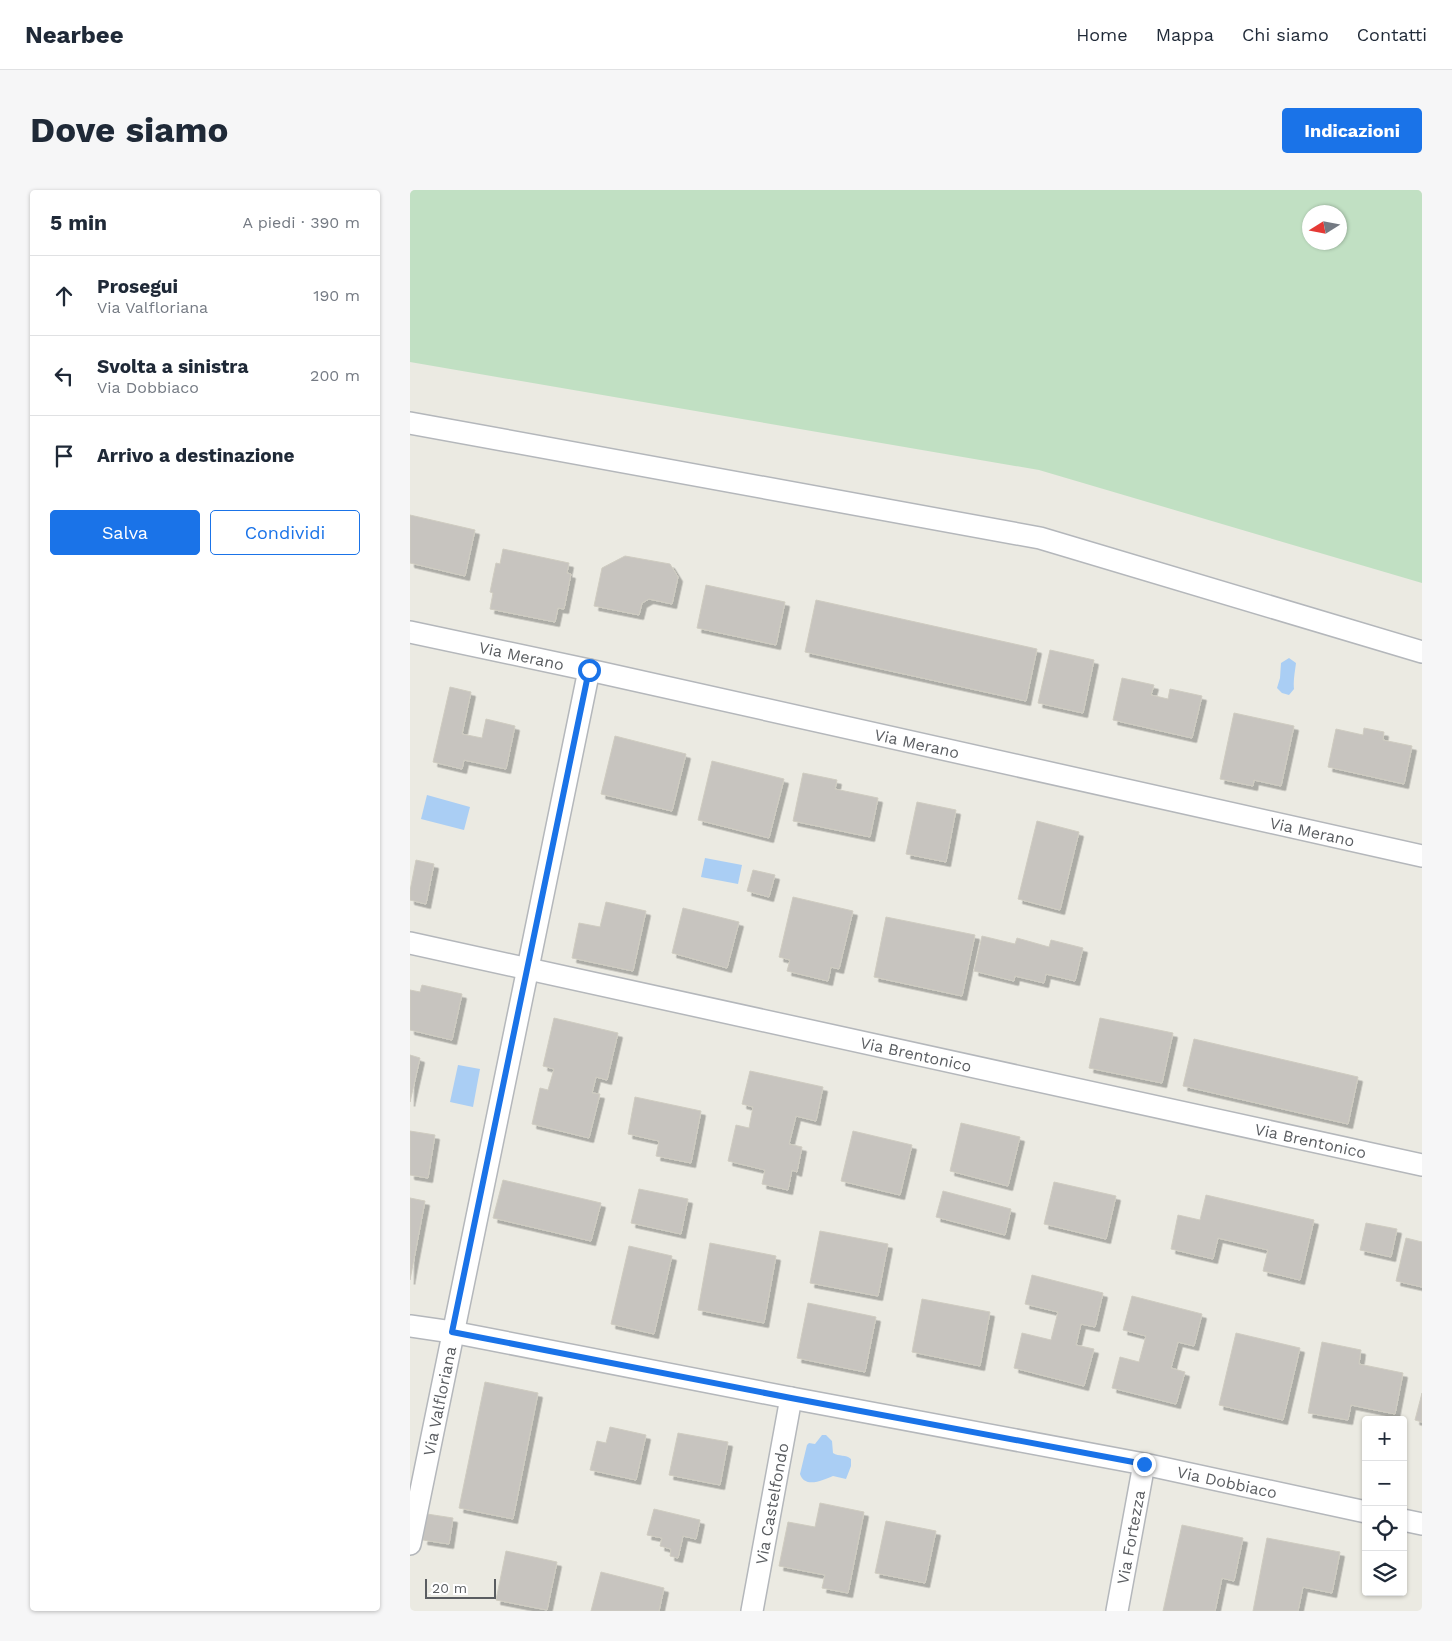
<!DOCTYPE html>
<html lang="it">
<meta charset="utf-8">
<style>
:root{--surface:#fff;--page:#f6f6f7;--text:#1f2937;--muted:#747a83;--line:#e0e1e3;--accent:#1a73e8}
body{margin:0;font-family:"Work Sans",sans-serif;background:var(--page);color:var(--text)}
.controls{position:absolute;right:15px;bottom:15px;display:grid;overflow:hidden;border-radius:5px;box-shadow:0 1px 4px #0004}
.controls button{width:45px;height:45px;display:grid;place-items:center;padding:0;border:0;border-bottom:1px solid var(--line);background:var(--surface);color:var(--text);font:25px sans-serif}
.compass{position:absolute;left:892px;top:15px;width:45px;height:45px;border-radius:50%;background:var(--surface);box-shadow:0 1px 4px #0004;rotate:259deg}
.scale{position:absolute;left:15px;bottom:12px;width:71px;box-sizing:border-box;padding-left:5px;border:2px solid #5a5d61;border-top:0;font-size:14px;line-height:18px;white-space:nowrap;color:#5a5d61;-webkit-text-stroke:4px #fff;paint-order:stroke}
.stop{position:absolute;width:15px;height:15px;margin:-11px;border:4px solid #1a73e8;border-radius:50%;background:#fff}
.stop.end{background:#1a73e8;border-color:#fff;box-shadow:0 1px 5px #0008}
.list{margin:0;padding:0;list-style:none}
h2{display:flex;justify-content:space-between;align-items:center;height:65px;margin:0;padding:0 20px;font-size:21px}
h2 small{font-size:16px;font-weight:400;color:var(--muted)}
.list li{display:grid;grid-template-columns:32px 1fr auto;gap:15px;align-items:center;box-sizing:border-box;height:80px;padding:0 20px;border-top:1px solid var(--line)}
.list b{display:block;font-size:19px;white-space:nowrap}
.list p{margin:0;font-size:16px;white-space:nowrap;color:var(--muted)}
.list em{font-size:16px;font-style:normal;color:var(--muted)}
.actions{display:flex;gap:10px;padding:15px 20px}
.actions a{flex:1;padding:11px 0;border:1px solid var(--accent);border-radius:5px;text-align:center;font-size:18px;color:var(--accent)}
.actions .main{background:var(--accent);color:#fff}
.icon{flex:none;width:28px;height:28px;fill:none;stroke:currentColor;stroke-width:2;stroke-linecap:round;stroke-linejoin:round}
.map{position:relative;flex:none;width:1012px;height:1421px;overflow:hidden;border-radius:5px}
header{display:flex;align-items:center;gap:30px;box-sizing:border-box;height:70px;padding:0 25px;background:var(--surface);border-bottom:1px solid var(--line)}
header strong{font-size:24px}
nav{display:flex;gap:28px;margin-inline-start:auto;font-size:18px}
.intro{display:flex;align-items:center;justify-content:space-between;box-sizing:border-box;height:120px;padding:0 30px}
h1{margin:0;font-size:35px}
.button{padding:12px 22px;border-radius:5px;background:var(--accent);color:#fff;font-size:18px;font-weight:700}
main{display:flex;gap:30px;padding:0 30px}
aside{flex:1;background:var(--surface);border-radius:5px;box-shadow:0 1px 4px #0004}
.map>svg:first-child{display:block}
</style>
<header>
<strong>Nearbee</strong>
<nav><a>Home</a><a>Mappa</a><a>Chi siamo</a><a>Contatti</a></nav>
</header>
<div class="intro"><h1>Dove siamo</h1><a class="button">Indicazioni</a></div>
<main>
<aside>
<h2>5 min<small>A piedi · 390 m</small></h2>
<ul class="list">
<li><svg class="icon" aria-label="ahead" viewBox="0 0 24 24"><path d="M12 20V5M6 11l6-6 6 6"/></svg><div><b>Prosegui</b><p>Via Valfloriana</p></div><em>190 m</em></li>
<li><svg class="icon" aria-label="left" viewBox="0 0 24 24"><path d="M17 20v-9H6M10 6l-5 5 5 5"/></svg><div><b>Svolta a sinistra</b><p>Via Dobbiaco</p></div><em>200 m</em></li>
<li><svg class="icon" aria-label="arrive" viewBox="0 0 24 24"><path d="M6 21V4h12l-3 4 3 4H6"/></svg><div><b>Arrivo a destinazione</b></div></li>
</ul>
<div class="actions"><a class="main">Salva</a><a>Condividi</a></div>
</aside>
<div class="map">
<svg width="1012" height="1421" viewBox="0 0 1012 1421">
<defs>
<filter id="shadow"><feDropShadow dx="4.5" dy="4.5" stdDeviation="0" flood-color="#0004"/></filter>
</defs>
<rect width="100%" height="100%" fill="#ebeae2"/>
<path fill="#c1e0c3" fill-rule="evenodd" d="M 0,0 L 1012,0 L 1012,393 L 629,280 L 0,172 ZM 899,22 L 929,22 L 929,52 L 899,52 Z"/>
<path fill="#aacef4" d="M 879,468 L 886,473 C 885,482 883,490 884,499 L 879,505 L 872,503 L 867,498 L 870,488 L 871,473 Z
M 17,605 L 60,617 L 54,640 L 11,629 Z
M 295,668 L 332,675 L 328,694 L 291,687 Z
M 48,875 L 70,879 L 63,917 L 40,912 Z
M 412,1245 L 416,1245 L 422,1251 L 423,1263 C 429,1267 436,1264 441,1269 L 441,1276 L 436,1289 L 423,1286 C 413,1290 395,1299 390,1284 L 397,1255 L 399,1253 L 405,1254 Z"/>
<path fill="#c7c4bf" stroke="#cfccc1" filter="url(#shadow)" d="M 0,325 L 65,340 L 55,386 L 0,373 Z
M 93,359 L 159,373 L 157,383 L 161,384 L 154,419 L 148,418 L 145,432 L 80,419 L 83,403 L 80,402 L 86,373 L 90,374 Z
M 215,366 L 260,374 L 268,387 L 262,414 L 239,409 L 232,413 L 229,425 L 184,416 L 192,378 Z
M 296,395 L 375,412 L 366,455 L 287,438 Z
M 406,410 L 627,459 L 616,511 L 395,462 Z
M 640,460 L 684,470 L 673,523 L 628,513 Z
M 712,488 L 744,495 L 741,505 L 758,509 L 760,499 L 792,506 L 782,548 L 703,530 Z
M 40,497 L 61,502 L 52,544 L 72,548 L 76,529 L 105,536 L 96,579 L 54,570 L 52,579 L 23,572 Z
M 824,523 L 884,536 L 871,596 L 844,590 L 843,596 L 810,589 Z
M 954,538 L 974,542 L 973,550 L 1002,556 L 994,594 L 918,577 L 926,539 L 953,545 Z
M 205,546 L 276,564 L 262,621 L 191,604 Z
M 302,571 L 374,589 L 359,648 L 288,630 Z
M 393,583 L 427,590 L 425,599 L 468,608 L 460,647 L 383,631 Z
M 507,612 L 546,620 L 536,672 L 496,664 Z
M 627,631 L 669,642 L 650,720 L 608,709 Z
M 6,670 L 24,674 L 16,714 L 0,710 L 0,701 Z
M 343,680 L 365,685 L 359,707 L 337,701 Z
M 383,707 L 443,721 L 429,779 L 421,777 L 418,791 L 377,781 L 380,770 L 369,767 Z
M 196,712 L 236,721 L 223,781 L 162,768 L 169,733 L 190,737 Z
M 273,718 L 329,732 L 317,778 L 262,763 Z
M 476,727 L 565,745 L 552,806 L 464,787 Z
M 572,746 L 605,754 L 607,748 L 639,757 L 641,750 L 673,758 L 665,791 L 636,784 L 634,793 L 605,786 L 604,791 L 564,781 Z
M 12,795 L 52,804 L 42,850 L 0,840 L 0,800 L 10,802 Z
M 144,828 L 208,843 L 197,890 L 186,887 L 182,903 L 190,904 L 179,948 L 122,934 L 130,898 L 138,900 L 144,879 L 133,876 Z
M 690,828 L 763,843 L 752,893 L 679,878 Z
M 784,849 L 948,887 L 938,934 L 773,896 Z
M 0,865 L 10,868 L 0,912 Z
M 340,881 L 413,897 L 406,931 L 386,926 L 379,954 L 392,957 L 387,982 L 382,980 L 378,1000 L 352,994 L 355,980 L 318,971 L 326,935 L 339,938 L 343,917 L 332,914 Z
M 225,907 L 291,921 L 281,973 L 246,966 L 249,951 L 218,944 Z
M 551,933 L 610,947 L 598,996 L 540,981 Z
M 0,941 L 25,945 L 18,988 L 0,985 Z
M 443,941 L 502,955 L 490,1005 L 431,991 Z
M 93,990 L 191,1013 L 181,1051 L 83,1028 Z
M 644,992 L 706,1006 L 696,1049 L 634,1034 Z
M 229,999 L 278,1009 L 271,1044 L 221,1033 Z
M 533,1001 L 601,1019 L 595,1045 L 526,1027 Z
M 796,1005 L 904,1030 L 890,1090 L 853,1081 L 858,1060 L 808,1048 L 803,1069 L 761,1059 L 768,1025 L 790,1030 Z
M 0,1008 L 15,1011 L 0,1090 Z
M 956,1033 L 987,1039 L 981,1067 L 950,1060 Z
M 410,1041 L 478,1054 L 468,1106 L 400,1093 Z
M 996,1048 L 1012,1052 L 1012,1097 L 986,1091 Z
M 300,1053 L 366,1066 L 354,1133 L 288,1120 Z
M 219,1056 L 262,1066 L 244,1144 L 201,1134 Z
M 622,1085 L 693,1103 L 685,1137 L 671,1134 L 666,1155 L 684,1159 L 674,1196 L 604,1178 L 612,1143 L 641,1150 L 648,1122 L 615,1114 Z
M 722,1106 L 792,1124 L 784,1156 L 768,1152 L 761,1178 L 775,1182 L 766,1214 L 702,1198 L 710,1167 L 729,1172 L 736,1146 L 713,1140 Z
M 512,1109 L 580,1122 L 570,1176 L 502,1162 Z
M 398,1113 L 466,1127 L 455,1182 L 387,1168 Z
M 826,1143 L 890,1158 L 873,1230 L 809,1215 Z
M 912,1152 L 951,1160 L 949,1174 L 993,1183 L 985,1224 L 941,1215 L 938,1230 L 898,1223 Z
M 75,1192 L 128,1203 L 103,1329 L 49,1318 Z
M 1012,1203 L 1012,1232 L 1005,1230 Z
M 200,1237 L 236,1245 L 226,1290 L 180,1280 L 187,1251 L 196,1253 Z
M 268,1243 L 318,1252 L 310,1295 L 259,1285 Z
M 410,1313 L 454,1322 L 438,1403 L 412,1398 L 415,1385 L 369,1376 L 378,1332 L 405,1337 Z
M 244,1319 L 290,1330 L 286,1349 L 273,1346 L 268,1368 L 260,1366 L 261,1359 L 250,1356 L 252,1348 L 237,1345 Z
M 17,1324 L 43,1328 L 39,1354 L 13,1350 Z
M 476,1331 L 526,1341 L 515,1393 L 465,1383 Z
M 772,1335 L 833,1348 L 824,1391 L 812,1388 L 805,1421 L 753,1421 Z
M 857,1348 L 930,1362 L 922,1403 L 893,1397 L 888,1421 L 843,1421 Z
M 96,1361 L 147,1372 L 137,1420 L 86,1410 Z
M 191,1382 L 254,1398 L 249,1421 L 181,1421 Z"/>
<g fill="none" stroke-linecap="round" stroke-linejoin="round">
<g stroke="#b4b7bb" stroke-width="24">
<g id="minor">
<path d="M 0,233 L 630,348 L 1012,462"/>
<path id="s1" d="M 0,442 L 179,480 L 1012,666"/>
<path id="s2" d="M 0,753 L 1012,975"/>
<path id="s3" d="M 0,1136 L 42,1142 L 381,1208 L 734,1274 L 956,1322"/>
<path d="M 993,1330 L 1012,1334"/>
<path id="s4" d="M 0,1354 L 179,480"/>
<path id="s5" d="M 342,1421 L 381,1208"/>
<path id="s6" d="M 707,1421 L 734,1274"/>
</g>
</g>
<use href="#minor" stroke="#fff" stroke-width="21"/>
</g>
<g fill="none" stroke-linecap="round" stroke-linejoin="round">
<path stroke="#1a73e8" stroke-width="6" d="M 179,480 L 42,1142 L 381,1208 L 734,1274"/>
</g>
<g text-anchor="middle" stroke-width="5" stroke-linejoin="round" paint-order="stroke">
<g font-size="16" fill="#5a5d61" stroke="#fff">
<text dy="6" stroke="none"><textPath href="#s1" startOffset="114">Via Merano</textPath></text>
<text dy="6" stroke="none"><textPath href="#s1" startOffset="519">Via Merano</textPath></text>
<text dy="6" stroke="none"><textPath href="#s1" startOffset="924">Via Merano</textPath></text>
<text dy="6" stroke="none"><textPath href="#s2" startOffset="518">Via Brentonico</textPath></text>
<text dy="6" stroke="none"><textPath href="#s2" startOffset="922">Via Brentonico</textPath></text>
<text dy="6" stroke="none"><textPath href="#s4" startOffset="146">Via Valfloriana</textPath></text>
<text dy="6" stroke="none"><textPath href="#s3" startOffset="832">Via Dobbiaco</textPath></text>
<text dy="6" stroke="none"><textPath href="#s5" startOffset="109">Via Castelfondo</textPath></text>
<text dy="6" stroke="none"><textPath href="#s6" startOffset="75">Via Fortezza</textPath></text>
</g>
</g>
</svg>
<div class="controls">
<button>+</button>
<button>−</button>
<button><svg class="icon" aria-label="locate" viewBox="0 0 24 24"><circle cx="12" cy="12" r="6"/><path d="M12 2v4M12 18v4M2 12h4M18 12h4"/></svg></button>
<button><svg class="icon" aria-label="layers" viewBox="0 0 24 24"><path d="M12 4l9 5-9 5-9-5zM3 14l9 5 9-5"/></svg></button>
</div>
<svg class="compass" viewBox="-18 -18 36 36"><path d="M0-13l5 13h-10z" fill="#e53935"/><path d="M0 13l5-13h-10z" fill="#747a83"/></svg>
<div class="scale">20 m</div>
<div class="stop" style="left:179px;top:480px"></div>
<div class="stop end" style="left:734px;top:1274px"></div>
</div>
</main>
